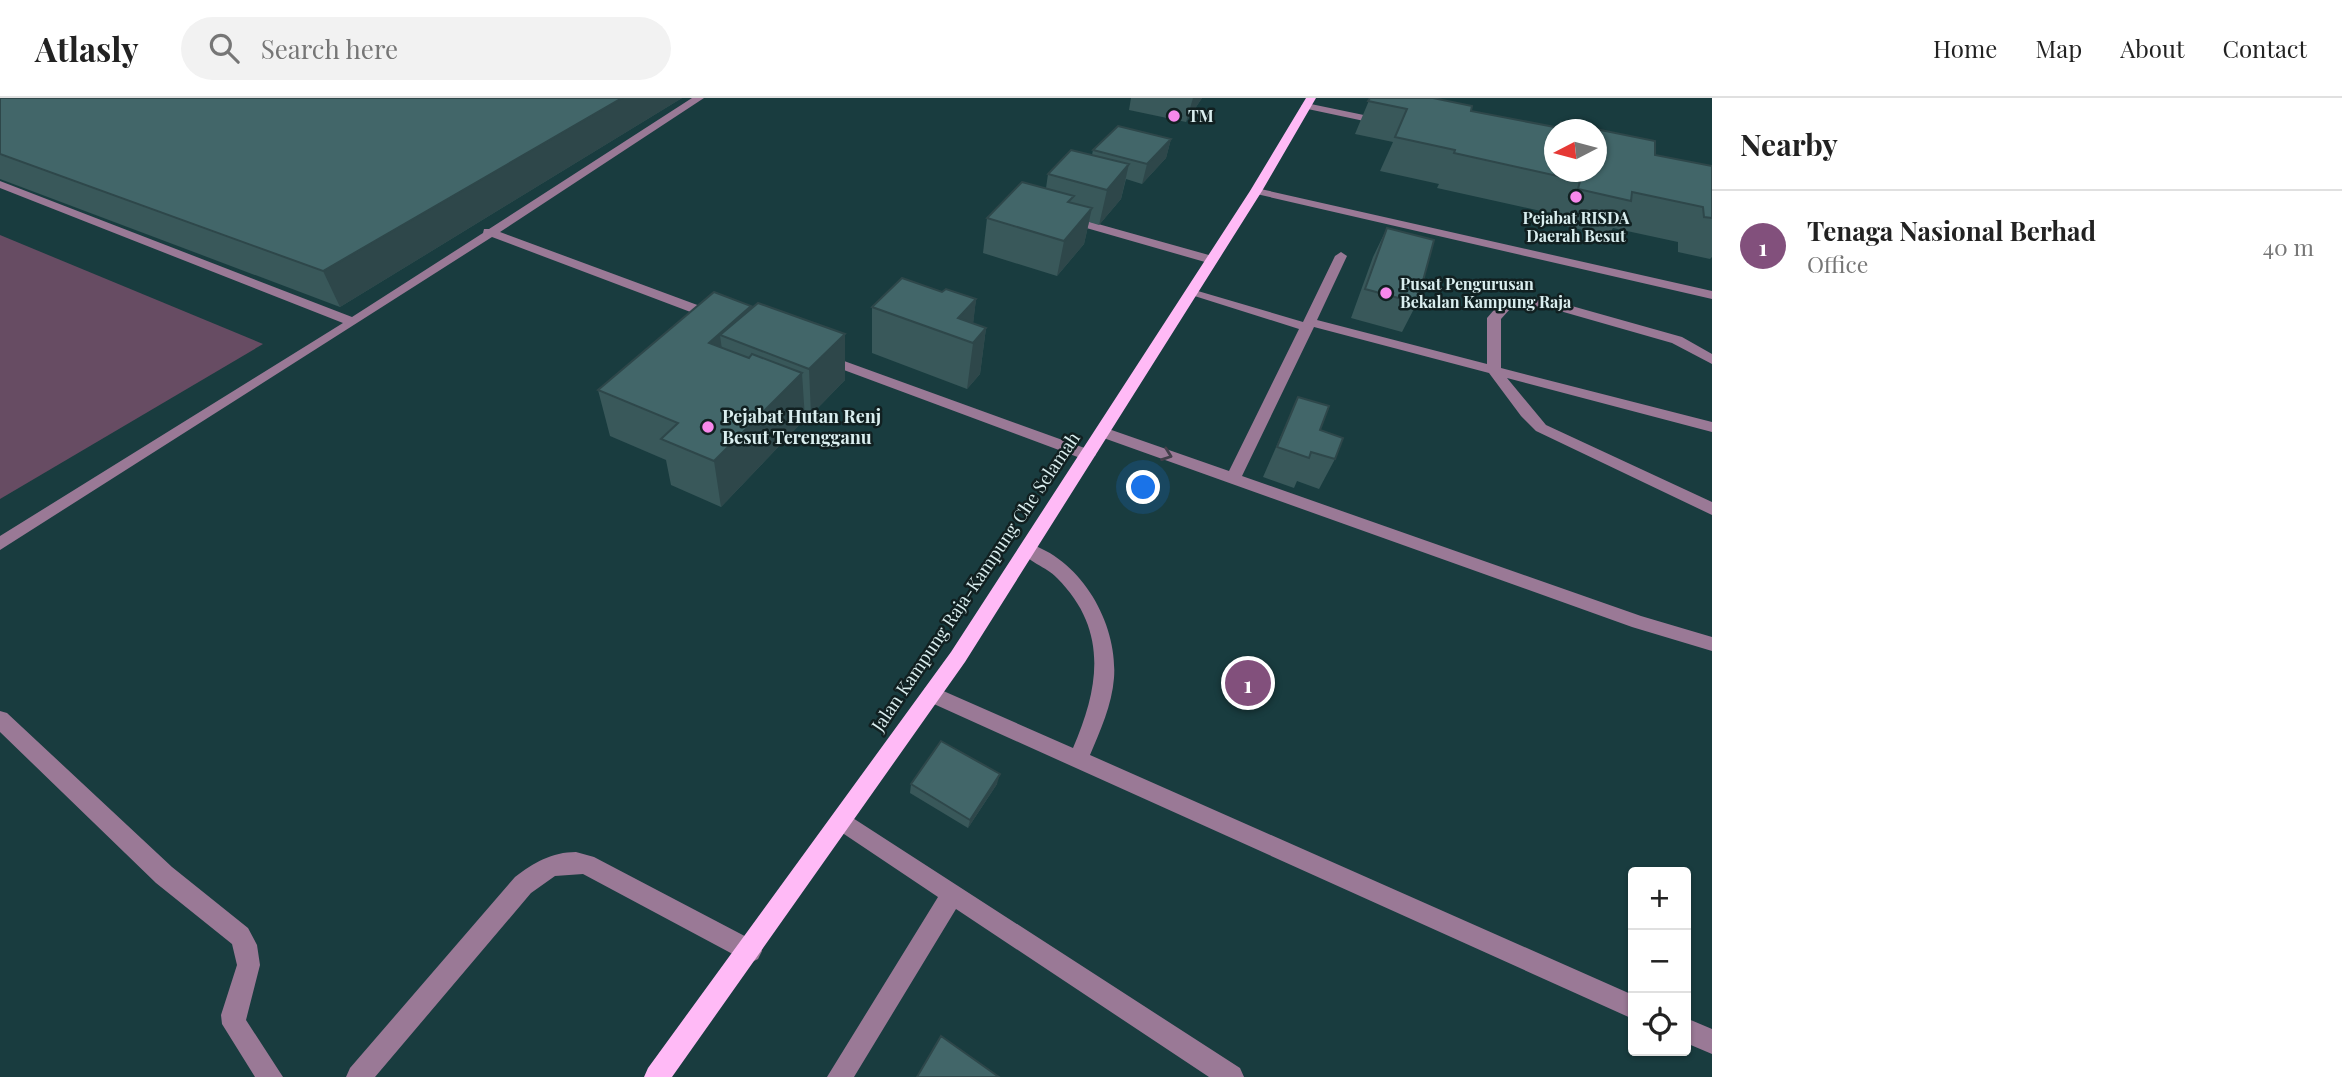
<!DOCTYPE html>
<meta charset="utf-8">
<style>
:root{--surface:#fff;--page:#f2f2f2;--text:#222;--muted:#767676;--line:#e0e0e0;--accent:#82507c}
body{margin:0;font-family:"Playfair Display",serif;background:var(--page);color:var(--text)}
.controls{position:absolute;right:21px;bottom:21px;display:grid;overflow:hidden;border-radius:7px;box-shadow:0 2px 5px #0004}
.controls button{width:63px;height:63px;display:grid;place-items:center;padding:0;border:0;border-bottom:2px solid var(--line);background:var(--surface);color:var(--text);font:35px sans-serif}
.compass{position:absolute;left:1544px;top:21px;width:63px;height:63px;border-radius:50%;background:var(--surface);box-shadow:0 2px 5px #0004;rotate:264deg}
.you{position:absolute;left:1144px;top:390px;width:24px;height:24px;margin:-18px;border:5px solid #fff;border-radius:50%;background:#1a73e8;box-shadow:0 0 0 10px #1a73e833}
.badge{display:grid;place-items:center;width:46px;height:46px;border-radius:50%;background:var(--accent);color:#fff;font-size:23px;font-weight:700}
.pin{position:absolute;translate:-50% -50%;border:4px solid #fff;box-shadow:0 2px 7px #0006}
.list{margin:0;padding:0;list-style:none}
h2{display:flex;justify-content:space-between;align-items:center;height:91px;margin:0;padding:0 28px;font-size:30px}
h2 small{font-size:23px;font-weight:400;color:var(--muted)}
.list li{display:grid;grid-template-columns:46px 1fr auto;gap:21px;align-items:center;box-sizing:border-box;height:112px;padding:0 28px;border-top:2px solid var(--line)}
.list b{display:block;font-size:26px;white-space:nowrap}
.list p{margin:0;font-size:23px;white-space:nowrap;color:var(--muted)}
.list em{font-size:23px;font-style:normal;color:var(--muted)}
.icon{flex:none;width:38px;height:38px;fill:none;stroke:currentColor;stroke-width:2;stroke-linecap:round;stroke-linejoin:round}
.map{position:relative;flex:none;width:1712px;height:979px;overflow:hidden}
header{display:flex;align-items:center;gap:42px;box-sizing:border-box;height:98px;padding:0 35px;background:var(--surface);border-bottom:2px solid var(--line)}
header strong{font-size:33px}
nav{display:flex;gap:38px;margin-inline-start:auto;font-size:24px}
.search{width:490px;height:63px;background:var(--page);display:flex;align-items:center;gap:18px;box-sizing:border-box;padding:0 24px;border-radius:38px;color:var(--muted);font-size:26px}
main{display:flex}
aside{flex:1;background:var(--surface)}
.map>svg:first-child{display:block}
</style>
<header>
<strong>Atlasly</strong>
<div class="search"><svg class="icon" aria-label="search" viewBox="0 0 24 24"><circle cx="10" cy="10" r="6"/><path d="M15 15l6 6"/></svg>Search here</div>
<nav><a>Home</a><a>Map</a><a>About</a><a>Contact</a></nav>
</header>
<main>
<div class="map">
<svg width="1712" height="979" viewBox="0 0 1712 979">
<rect width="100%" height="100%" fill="#193c3f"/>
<path fill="#674c63" d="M 0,137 L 263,246 L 0,401 Z"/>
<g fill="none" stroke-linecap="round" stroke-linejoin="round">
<path fill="#9a7996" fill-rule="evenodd" d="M 692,0 L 704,0 L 500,134 L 719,215 L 719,221 L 709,221 L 492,139 L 0,452 L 0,438 L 343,225 L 0,90 L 0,83 L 352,219 L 483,135 L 484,131 L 489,131 Z
M 1306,5 L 1383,21 L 1388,24 L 1383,27 L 1303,10 L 1301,8 Z
M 1256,90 L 1712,193 L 1712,201 L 1252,95 L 1250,93 Z
M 1066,117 L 1216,159 L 1218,162 L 1212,166 L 1062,123 L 1060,121 Z
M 1341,154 L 1347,158 L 1317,222 L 1487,266 L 1487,220 L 1500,205 L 1517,201 L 1554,203 L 1682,239 L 1712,256 L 1712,266 L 1672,245 L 1553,211 L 1517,209 L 1510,211 L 1501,221 L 1501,270 L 1712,324 L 1712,334 L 1507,280 L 1546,327 L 1712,404 L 1712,417 L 1536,333 L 1521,318 L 1489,275 L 1314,229 L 1242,378 L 1641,518 L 1712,539 L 1712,553 L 1632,529 L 1098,338 L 1095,334 L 1103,329 L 1229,373 L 1299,231 L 1185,195 L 1191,191 L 1303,224 L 1335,158 Z
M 822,255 L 1093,353 L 1096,357 L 1088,362 L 1083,361 L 817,262 L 817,256 Z
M 1027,445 C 1081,461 1118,525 1114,580 C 1112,607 1100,633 1090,657 L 1633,897 L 1633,921 L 925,602 L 922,596 L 925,590 L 932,588 L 1073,650 C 1100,588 1108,531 1057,480 C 1047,469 1026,463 1019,451 Z
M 0,613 L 7,615 L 172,769 L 248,830 L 257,847 L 260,867 L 246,922 L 283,979 L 255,979 L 222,926 L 221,917 L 237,867 L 232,846 L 156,785 L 0,634 Z
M 842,713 L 1240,970 L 1244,979 L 1209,979 L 956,811 L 854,979 L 827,979 L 938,799 L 835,730 L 831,723 L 835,716 Z
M 576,754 L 594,759 L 758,845 L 762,853 L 758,861 L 750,865 L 742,861 L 583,776 L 555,778 L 531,795 L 375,979 L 346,979 L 350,970 L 515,779 C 533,765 552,754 576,754 Z
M 1686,920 L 1712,931 L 1712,956 L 1686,945 Z"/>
<path fill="#ffbaf6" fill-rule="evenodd" d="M 1306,0 L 1316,0 L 1262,93 L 965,564 L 672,979 L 644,979 L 648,970 L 951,554 L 1250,93 Z"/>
</g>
<path fill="#39585a" d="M 0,0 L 682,0 L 340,209 L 0,81 Z
M 1131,0 L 1202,0 L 1186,24 L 1129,12 Z
M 1370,0 L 1471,13 L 1558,30 L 1561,24 L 1655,57 L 1712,68 L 1712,159 L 1710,161 L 1678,154 L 1678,144 L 1613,130 L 1608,138 L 1557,126 L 1559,117 L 1437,90 L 1439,86 L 1380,73 L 1393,44 L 1355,36 Z
M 1171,41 L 1166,60 L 1142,86 L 1126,81 L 1121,101 L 1099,127 L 1089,124 L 1084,146 L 1057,178 L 983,155 L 987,120 L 1046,90 L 1048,76 L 1092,57 L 1093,52 Z
M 1387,130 L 1417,205 L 1402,234 L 1351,220 L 1373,159 Z
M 942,194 L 976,201 L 973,225 L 986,230 L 980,276 L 967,291 L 872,255 L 872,209 Z
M 752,210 L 845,236 L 845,282 L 811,317 L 805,314 L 805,321 L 721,409 L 671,387 L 666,362 L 610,338 L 598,292 Z
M 1298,299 L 1320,332 L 1335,361 L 1319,391 L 1297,383 L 1294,390 L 1263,379 Z
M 911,686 L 997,686 L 968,730 L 910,695 Z"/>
<path fill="#2e474a" d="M 622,0 L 682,0 L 340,209 L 323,173 Z
M 1193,0 L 1202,0 L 1186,24 Z
M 1171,41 L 1166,60 L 1142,86 L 1147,66 Z
M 1129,66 L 1121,101 L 1099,127 L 1107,92 Z
M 1092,110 L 1084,146 L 1057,178 L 1064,143 Z
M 976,201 L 971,244 L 958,220 Z
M 751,208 L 756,250 L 720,237 L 726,281 L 709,245 Z
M 986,230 L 980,276 L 967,291 L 973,245 Z
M 845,236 L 845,282 L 811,317 L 809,271 Z
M 802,275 L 805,321 L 721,409 L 714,363 Z
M 1000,676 L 997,686 L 968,730 L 970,722 Z"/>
<path fill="#426669" stroke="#2e474a" stroke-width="2" fill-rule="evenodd" d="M 0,0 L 622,0 L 323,173 L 0,56 Z
M 1370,0 L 1433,0 L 1472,8 L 1471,13 L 1560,30 L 1561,24 L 1655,43 L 1655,57 L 1712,68 L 1712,120 L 1704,119 L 1703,109 L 1632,94 L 1631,103 L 1578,91 L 1580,83 L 1454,55 L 1455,52 L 1395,39 L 1407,11 L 1368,3 ZM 1555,32 L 1597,32 L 1597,74 L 1555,74 Z
M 1118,28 L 1171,41 L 1147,66 L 1093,52 Z
M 1071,52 L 1129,66 L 1107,92 L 1048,76 Z
M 1022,84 L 1074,98 L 1068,104 L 1092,110 L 1064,143 L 987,120 Z
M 1387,130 L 1434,142 L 1417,205 L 1365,191 Z
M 902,180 L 942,194 L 946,191 L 976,201 L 958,220 L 986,230 L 973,245 L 872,209 Z
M 714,194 L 751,208 L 709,245 L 749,260 L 752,256 L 802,275 L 714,363 L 661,341 L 678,325 L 598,292 Z
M 758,205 L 845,236 L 809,271 L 720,237 Z
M 1298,299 L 1329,308 L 1320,332 L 1343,340 L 1335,361 L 1311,354 L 1309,360 L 1277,349 Z
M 941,643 L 1000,676 L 970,722 L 911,686 Z
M 941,938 L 999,979 L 917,979 Z"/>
<defs><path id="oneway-chevron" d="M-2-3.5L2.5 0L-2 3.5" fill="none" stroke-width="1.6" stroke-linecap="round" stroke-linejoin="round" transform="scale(1.75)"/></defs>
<use stroke="#413f4a" href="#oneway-chevron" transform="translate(1167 357) rotate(20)"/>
<g fill="#f788eb" stroke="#112021" stroke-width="2.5">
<circle cx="1174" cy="18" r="7"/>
<circle cx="1576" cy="99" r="7"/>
<circle cx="1386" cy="195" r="7"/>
<circle cx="708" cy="329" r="7"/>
</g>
<g text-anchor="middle" stroke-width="5" stroke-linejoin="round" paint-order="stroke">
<g font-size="16" font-weight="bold" fill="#daeeef" stroke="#112021" text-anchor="start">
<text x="1188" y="24">TM</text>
<text x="1576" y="126" text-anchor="middle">Pejabat RISDA<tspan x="1576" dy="18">Daerah Besut</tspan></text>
<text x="1400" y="192">Pusat Pengurusan<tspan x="1400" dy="18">Bekalan Kampung Raja</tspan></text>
</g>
<g font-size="18" font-weight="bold" fill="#daeeef" stroke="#112021" text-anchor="start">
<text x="722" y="325">Pejabat Hutan Renj<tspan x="722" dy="21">Besut Terengganu</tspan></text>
</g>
<g font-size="18" fill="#daeeef" stroke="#112021">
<text transform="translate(976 484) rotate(-56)" y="6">Jalan Kampung Raja-Kampung Che Selamah</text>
</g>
</g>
</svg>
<div class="controls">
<button>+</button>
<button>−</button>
<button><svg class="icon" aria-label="locate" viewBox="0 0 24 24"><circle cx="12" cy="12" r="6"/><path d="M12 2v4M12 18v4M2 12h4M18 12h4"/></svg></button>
</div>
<svg class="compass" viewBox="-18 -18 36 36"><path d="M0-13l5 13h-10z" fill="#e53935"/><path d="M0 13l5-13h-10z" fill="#767676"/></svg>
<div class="you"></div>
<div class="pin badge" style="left:1248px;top:585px">1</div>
</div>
<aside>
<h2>Nearby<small></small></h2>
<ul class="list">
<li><span class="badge">1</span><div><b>Tenaga Nasional Berhad</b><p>Office</p></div><em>40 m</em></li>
</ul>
</aside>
</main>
